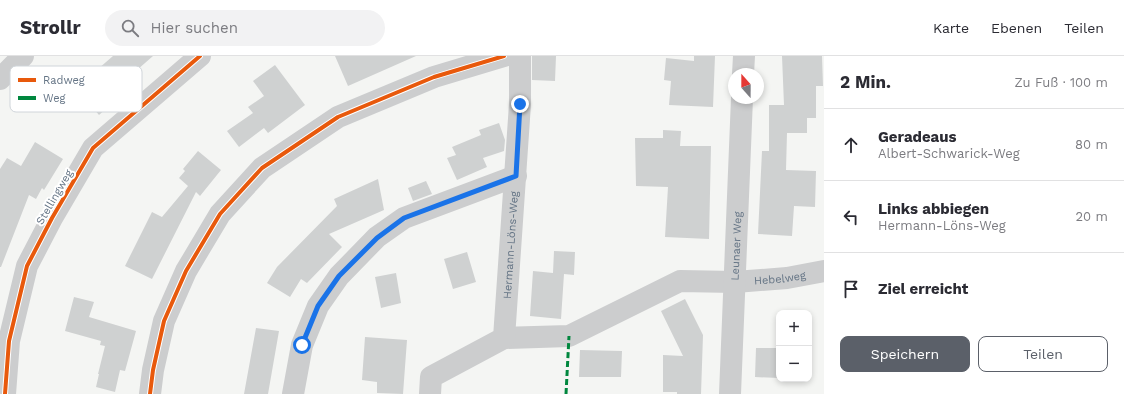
<!DOCTYPE html>
<html lang="de">
<meta charset="utf-8">
<style>
:root{--surface:#fff;--page:#f2f2f3;--text:#2b2b33;--muted:#7c7c81;--line:#e1e1e2;--accent:#5b6069}
body{margin:0;font-family:"Work Sans",sans-serif;background:var(--page);color:var(--text)}
.controls{position:absolute;right:12px;bottom:12px;display:grid;overflow:hidden;border-radius:8px;box-shadow:0 2px 6px #0003}
.controls button{width:36px;height:36px;display:grid;place-items:center;padding:0;border:0;border-bottom:1px solid var(--line);background:var(--surface);color:var(--text);font:20px sans-serif}
.compass{position:absolute;left:728px;top:12px;width:36px;height:36px;border-radius:50%;background:var(--surface);box-shadow:0 2px 6px #0003;rotate:339deg}
.stop{position:absolute;width:12px;height:12px;margin:-9px;border:3px solid #1a73e8;border-radius:50%;background:#fff}
.stop.end{background:#1a73e8;border-color:#fff;box-shadow:0 1px 4px #0008}
.list{margin:0;padding:0;list-style:none}
h2{display:flex;justify-content:space-between;align-items:center;height:52px;margin:0;padding:0 16px;font-size:17px}
h2 small{font-size:13px;font-weight:400;color:var(--muted)}
.list li{display:grid;grid-template-columns:26px 1fr auto;gap:12px;align-items:center;box-sizing:border-box;height:72px;padding:0 16px;border-top:1px solid var(--line)}
.list b{display:block;font-size:15px;white-space:nowrap}
.list p{margin:0;font-size:13px;white-space:nowrap;color:var(--muted)}
.list em{font-size:13px;font-style:normal;color:var(--muted)}
.actions{display:flex;gap:8px;padding:12px 16px}
.actions a{flex:1;padding:9px 0;border:1px solid var(--accent);border-radius:8px;text-align:center;font-size:14px;color:var(--accent)}
.actions .main{background:var(--accent);color:#fff}
.icon{flex:none;width:22px;height:22px;fill:none;stroke:currentColor;stroke-width:2;stroke-linecap:round;stroke-linejoin:round}
.map{position:relative;flex:none;width:824px;height:338px;overflow:hidden}
header{display:flex;align-items:center;gap:24px;box-sizing:border-box;height:56px;padding:0 20px;background:var(--surface);border-bottom:1px solid var(--line)}
header strong{font-size:19px}
nav{display:flex;gap:22px;margin-inline-start:auto;font-size:14px}
.search{width:280px;height:36px;background:var(--page);display:flex;align-items:center;gap:10px;box-sizing:border-box;padding:0 14px;border-radius:22px;color:var(--muted);font-size:15px}
main{display:flex}
aside{flex:1;background:var(--surface)}
.map>svg:first-child{display:block}
</style>
<header>
<strong>Strollr</strong>
<div class="search"><svg class="icon" aria-label="search" viewBox="0 0 24 24"><circle cx="10" cy="10" r="6"/><path d="M15 15l6 6"/></svg>Hier suchen</div>
<nav><a>Karte</a><a>Ebenen</a><a>Teilen</a></nav>
</header>
<main>
<div class="map">
<svg width="824" height="338" viewBox="0 0 824 338">
<rect width="100%" height="100%" fill="#f4f5f3"/>
<path fill="#cfd1d1" d="M 113,0 L 153,0 L 129,21 L 135,27 L 99,59 L 76,32 Z
M 335,0 L 416,0 L 348,30 Z
M 532,0 L 556,0 L 555,25 L 532,24 Z
M 694,0 L 715,0 L 713,51 L 669,49 L 671,25 L 664,24 L 666,2 L 694,5 Z
M 782,0 L 822,0 L 823,30 L 816,30 L 816,62 L 807,62 L 807,77 L 787,77 L 786,114 L 816,115 L 815,151 L 794,150 L 792,180 L 758,178 L 762,95 L 769,95 L 769,49 L 784,49 Z
M 275,9 L 305,49 L 268,77 L 264,72 L 239,91 L 227,75 L 253,57 L 248,51 L 264,40 L 253,25 Z
M 499,67 L 505,84 L 504,95 L 483,102 L 487,111 L 457,124 L 447,102 L 456,99 L 452,91 L 481,79 L 479,74 Z
M 663,74 L 681,75 L 680,90 L 711,90 L 709,183 L 665,181 L 668,131 L 636,130 L 635,82 L 663,82 Z
M 35,86 L 63,103 L 44,134 L 42,132 L 36,143 L 29,139 L 1,211 L 0,211 L 0,113 L 7,102 L 21,110 Z
M 198,95 L 221,114 L 200,140 L 196,136 L 152,223 L 125,210 L 152,156 L 162,161 L 188,130 L 179,122 L 185,115 L 183,113 Z
M 378,123 L 384,154 L 329,178 L 342,191 L 307,227 L 301,223 L 290,241 L 267,227 L 277,211 L 337,150 L 334,143 Z
M 426,125 L 432,138 L 413,145 L 408,132 Z
M 554,195 L 575,196 L 574,219 L 564,218 L 561,263 L 530,260 L 533,215 L 553,217 Z
M 467,196 L 476,226 L 453,233 L 444,203 Z
M 396,217 L 401,247 L 381,252 L 375,221 Z
M 74,241 L 94,246 L 89,261 L 136,275 L 125,315 L 120,314 L 115,336 L 96,331 L 99,318 L 98,318 L 105,290 L 100,289 L 101,285 L 65,275 Z
M 685,243 L 703,279 L 701,338 L 677,338 L 677,336 L 663,336 L 663,299 L 683,300 L 661,255 Z
M 256,272 L 279,275 L 268,338 L 244,338 Z
M 365,281 L 407,284 L 403,338 L 377,337 L 377,326 L 362,324 Z
M 756,292 L 779,292 L 779,322 L 755,321 Z
M 580,294 L 622,295 L 621,321 L 579,321 Z"/>
<g fill="none" stroke-linecap="round" stroke-linejoin="round">
<g stroke="#cccdce" stroke-width="22">
<path d="M 743,18 L 744,0"/>
<path d="M 0,23 L 23,0"/>
<path id="s1" d="M 504,282 L 569,280 L 680,225 L 735,226 L 787,222 L 824,215"/>
<path d="M 5,338 L 9,285 L 27,210 L 52,162 L 93,92 L 200,0"/>
<path d="M 150,338 L 153,314 L 164,265 L 186,215 L 220,158 L 262,112 L 338,61 L 434,21 L 504,0"/>
<path d="M 293,338 L 302,289 L 318,250 L 339,220 L 377,181 L 404,162 L 516,120"/>
<path id="s2" d="M 430,338 L 431,321 L 504,282 L 520,48 L 520,0"/>
<path id="s3" d="M 730,338 L 742,42"/>
</g>
<path stroke="#00873e" stroke-width="3" stroke-dasharray="6 3" stroke-linecap="butt" d="M 566,338 L 569,280"/>
<g stroke="#fff" stroke-width="6">
<path id="cycleway" d="M 5,338 L 9,285 L 27,210 L 52,162 L 93,92 L 200,0
M 150,338 L 153,314 L 164,265 L 186,215 L 220,158 L 262,112 L 338,61 L 434,21 L 504,0"/>
</g>
<use href="#cycleway" stroke="#e8590c" stroke-width="4"/>
</g>
<g fill="none" stroke-linecap="round" stroke-linejoin="round">
<path stroke="#1a73e8" stroke-width="5" d="M 302,289 L 318,250 L 339,220 L 377,182 L 404,162 L 516,120 L 520,48"/>
</g>
<g text-anchor="middle" stroke-width="4" stroke-linejoin="round" paint-order="stroke">
<g font-size="11" fill="#637384" stroke="#fff">
<text transform="translate(54 141) rotate(-60)" y="4">Stellingweg</text>
<text dy="4" stroke="none"><textPath href="#s2" startOffset="193">Hermann-Löns-Weg</textPath></text>
<text dy="4" stroke="none"><textPath href="#s3" startOffset="148">Leunaer Weg</textPath></text>
<text dy="4" stroke="none"><textPath href="#s1" startOffset="289">Hebelweg</textPath></text>
</g>
</g>
<rect x="10" y="10" width="132" height="46" rx="6" fill="#fff" stroke="#d0d5da" stroke-width="1"/>
<rect x="18" y="22" width="18" height="4" fill="#e8590c"/>
<rect x="18" y="40" width="18" height="4" fill="#00873e"/>
<g font-size="11" fill="#637384">
<text x="43" y="28">Radweg</text>
<text x="43" y="46">Weg</text>
</g>
</svg>
<div class="controls">
<button>+</button>
<button>−</button>
</div>
<svg class="compass" viewBox="-18 -18 36 36"><path d="M0-13l5 13h-10z" fill="#e53935"/><path d="M0 13l5-13h-10z" fill="#7c7c81"/></svg>
<div class="stop" style="left:302px;top:289px"></div>
<div class="stop end" style="left:520px;top:48px"></div>
</div>
<aside>
<h2>2 Min.<small>Zu Fuß · 100 m</small></h2>
<ul class="list">
<li><svg class="icon" aria-label="ahead" viewBox="0 0 24 24"><path d="M12 20V5M6 11l6-6 6 6"/></svg><div><b>Geradeaus</b><p>Albert-Schwarick-Weg</p></div><em>80 m</em></li>
<li><svg class="icon" aria-label="left" viewBox="0 0 24 24"><path d="M17 20v-9H6M10 6l-5 5 5 5"/></svg><div><b>Links abbiegen</b><p>Hermann-Löns-Weg</p></div><em>20 m</em></li>
<li><svg class="icon" aria-label="arrive" viewBox="0 0 24 24"><path d="M6 21V4h12l-3 4 3 4H6"/></svg><div><b>Ziel erreicht</b></div></li>
</ul>
<div class="actions"><a class="main">Speichern</a><a>Teilen</a></div>
</aside>
</main>
